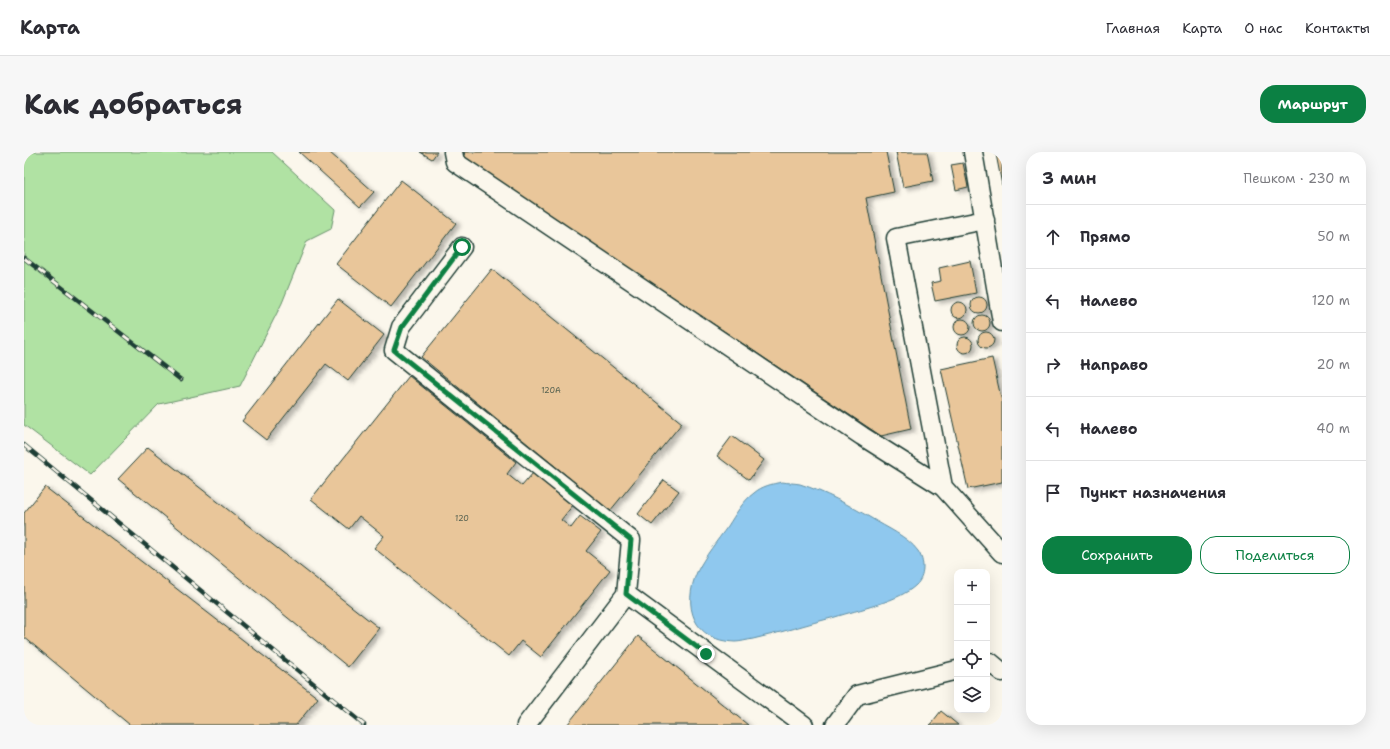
<!DOCTYPE html>
<html lang="ru">
<meta charset="utf-8">
<style>
:root{--surface:#fff;--page:#f7f7f7;--text:#2b2b33;--muted:#7c7c81;--line:#e1e1e2;--accent:#0b8043}
body{margin:0;font-family:"Shantell Sans",sans-serif;background:var(--page);color:var(--text)}
.controls{position:absolute;right:12px;bottom:12px;display:grid;overflow:hidden;border-radius:8px;box-shadow:0 4px 16px #0002}
.controls button{width:36px;height:36px;display:grid;place-items:center;padding:0;border:0;border-bottom:1px solid var(--line);background:var(--surface);color:var(--text);font:20px sans-serif}
.stop{position:absolute;width:12px;height:12px;margin:-9px;border:3px solid #0b8043;border-radius:50%;background:#fff}
.stop.end{background:#0b8043;border-color:#fff;box-shadow:0 1px 4px #0008}
.list{margin:0;padding:0;list-style:none}
h2{display:flex;justify-content:space-between;align-items:center;height:52px;margin:0;padding:0 16px;font-size:17px}
h2 small{font-size:13px;font-weight:400;color:var(--muted)}
.list li{display:grid;grid-template-columns:26px 1fr auto;gap:12px;align-items:center;box-sizing:border-box;height:64px;padding:0 16px;border-top:1px solid var(--line)}
.list b{display:block;font-size:15px;white-space:nowrap}
.list em{font-size:13px;font-style:normal;color:var(--muted)}
.actions{display:flex;gap:8px;padding:12px 16px}
.actions a{flex:1;padding:9px 0;border:1px solid var(--accent);border-radius:16px;text-align:center;font-size:14px;color:var(--accent)}
.actions .main{background:var(--accent);color:#fff}
.icon{flex:none;width:22px;height:22px;fill:none;stroke:currentColor;stroke-width:2;stroke-linecap:round;stroke-linejoin:round}
.map{position:relative;flex:none;width:978px;height:573px;overflow:hidden;border-radius:16px}
header{display:flex;align-items:center;gap:24px;box-sizing:border-box;height:56px;padding:0 20px;background:var(--surface);border-bottom:1px solid var(--line)}
header strong{font-size:19px}
nav{display:flex;gap:22px;margin-inline-start:auto;font-size:14px}
.intro{display:flex;align-items:center;justify-content:space-between;box-sizing:border-box;height:96px;padding:0 24px}
h1{margin:0;font-size:28px}
.button{padding:10px 18px;border-radius:16px;background:var(--accent);color:#fff;font-size:14px;font-weight:700}
main{display:flex;gap:24px;padding:0 24px}
aside{flex:1;background:var(--surface);border-radius:16px;box-shadow:0 4px 16px #0002}
.map>svg:first-child{display:block}
</style>
<header>
<strong>Карта</strong>
<nav><a>Главная</a><a>Карта</a><a>О нас</a><a>Контакты</a></nav>
</header>
<div class="intro"><h1>Как добраться</h1><a class="button">Маршрут</a></div>
<main>
<div class="map">
<svg width="978" height="573" viewBox="0 0 978 573">
<defs>
<filter id="shadow"><feDropShadow dx="4.5" dy="2.5" stdDeviation="2" flood-color="#0004"/></filter>
</defs>
<rect width="100%" height="100%" fill="#fbf7ec"/>
<filter id="ink" filterUnits="userSpaceOnUse"><feTurbulence type="fractalNoise" baseFrequency=".025" numOctaves="2"/><feDisplacementMap in="SourceGraphic" scale="8" xChannelSelector="R" yChannelSelector="G"/><feConvolveMatrix kernelMatrix="1 2 1 2 8 2 1 2 1" color-interpolation-filters="sRGB"/></filter>
<g filter="url(#ink)">
<path fill="#b0e2a3" stroke="#68906c" d="M 0,0 L 248,0 L 311,58 L 307,77 L 283,89 L 258,151 L 216,234 L 135,252 L 66,323 L 0,273 Z"/>
<path fill="#8fc8ee" stroke="#6290a4" d="M 758,330 C 764,331 771,331 776,332 C 801,340 825,353 847,366 C 863,376 883,384 894,399 C 901,409 901,425 892,433 C 876,449 833,458 811,465 C 783,472 756,481 729,487 C 723,488 716,490 711,490 C 669,489 658,454 673,420 C 681,404 693,389 704,374 C 711,363 719,349 730,341 C 738,334 748,332 758,330 Z"/>
<path fill="#e9c69a" stroke="#1f3d34" filter="url(#shadow)" d="M 275,0 L 305,0 L 350,40 L 336,55 Z
M 396,0 L 413,0 L 408,7 Z
M 440,0 L 862,0 L 870,40 L 842,46 L 887,277 L 857,284 L 442,7 Z
M 872,0 L 903,0 L 909,29 L 879,35 Z
M 978,0 L 978,33 L 972,2 Z
M 939,11 L 944,35 L 932,38 L 927,13 Z
M 377,28 L 432,71 L 367,155 L 312,112 Z
M 946,109 L 952,141 L 911,149 L 907,131 L 917,129 L 915,116 Z
M 468,117 L 658,271 L 586,359 L 397,205 Z
M947 153a8 8 0 1 1 16 0a8 8 0 1 1-16 0Z
M 314,147 L 360,183 L 324,229 L 302,212 L 242,288 L 218,269 Z
M927 158a8 8 0 1 1 16 0a8 8 0 1 1-16 0Z
M950 171a8 8 0 1 1 16 0a8 8 0 1 1-16 0Z
M930 175a8 8 0 1 1 16 0a8 8 0 1 1-16 0Z
M954 188a8 8 0 1 1 16 0a8 8 0 1 1-16 0Z
M933 193a8 8 0 1 1 16 0a8 8 0 1 1-16 0Z
M 968,206 L 978,250 L 978,330 L 944,337 L 917,217 Z
M 385,224 L 492,310 L 483,322 L 498,334 L 509,321 L 549,353 L 537,368 L 547,376 L 556,364 L 577,380 L 562,399 L 586,418 L 517,505 L 497,489 L 485,504 L 350,396 L 360,384 L 335,364 L 325,377 L 287,347 Z
M 708,284 L 740,308 L 725,328 L 693,304 Z
M 124,295 L 355,476 L 324,515 L 94,327 Z
M 640,328 L 655,339 L 628,373 L 614,362 Z
M 21,335 L 294,546 L 272,573 L 106,573 L 0,485 L 0,361 Z
M 614,484 L 724,573 L 543,573 Z
M 917,559 L 934,573 L 906,573 Z"/>
<g fill="none" stroke-linecap="round" stroke-linejoin="round">
<g stroke="#1f3d34" stroke-width="21">
<path id="minor" d="M 429,0 L 431,10 L 838,284 L 919,335
M 949,0 L 978,170
M 961,68 L 872,86 L 919,335 L 978,401
M 438,95 L 377,175 L 370,198 L 607,388 L 602,442 L 780,573
M 963,511 L 966,510 L 978,520
M 502,573 L 602,442
M 811,573 L 833,543 L 933,518"/>
</g>
<use href="#minor" stroke="#fbf7ec" stroke-width="18"/>
<g stroke="#1f3d34" stroke-width="4.5">
<path id="rail" d="M 0,106 L 157,228
M 0,293 L 340,573"/>
</g>
<use href="#rail" stroke="#fbf7ec" stroke-width="3" stroke-dasharray="9" stroke-linecap="butt"/>
</g>
</g>
<g fill="none" stroke-linecap="round" stroke-linejoin="round" filter="url(#ink)">
<path stroke="#0b8043" stroke-width="5" d="M 438,95 L 378,175 L 370,198 L 607,388 L 602,442 L 682,502"/>
</g>
<g text-anchor="middle" stroke-width="3" stroke-linejoin="round" paint-order="stroke">
<g font-size="8" fill="#525f4e">
<text x="527" y="241">120А</text>
<text x="438" y="369">120</text>
</g>
</g>
</svg>
<div class="controls">
<button>+</button>
<button>−</button>
<button><svg class="icon" aria-label="locate" viewBox="0 0 24 24"><circle cx="12" cy="12" r="6"/><path d="M12 2v4M12 18v4M2 12h4M18 12h4"/></svg></button>
<button><svg class="icon" aria-label="layers" viewBox="0 0 24 24"><path d="M12 4l9 5-9 5-9-5zM3 14l9 5 9-5"/></svg></button>
</div>
<div class="stop" style="left:438px;top:95px"></div>
<div class="stop end" style="left:682px;top:502px"></div>
</div>
<aside>
<h2>3 мин<small>Пешком · 230 m</small></h2>
<ul class="list">
<li><svg class="icon" aria-label="ahead" viewBox="0 0 24 24"><path d="M12 20V5M6 11l6-6 6 6"/></svg><div><b>Прямо</b></div><em>50 m</em></li>
<li><svg class="icon" aria-label="left" viewBox="0 0 24 24"><path d="M17 20v-9H6M10 6l-5 5 5 5"/></svg><div><b>Налево</b></div><em>120 m</em></li>
<li><svg class="icon" aria-label="right" viewBox="0 0 24 24"><path d="M7 20v-9h11M14 6l5 5-5 5"/></svg><div><b>Направо</b></div><em>20 m</em></li>
<li><svg class="icon" aria-label="left" viewBox="0 0 24 24"><path d="M17 20v-9H6M10 6l-5 5 5 5"/></svg><div><b>Налево</b></div><em>40 m</em></li>
<li><svg class="icon" aria-label="arrive" viewBox="0 0 24 24"><path d="M6 21V4h12l-3 4 3 4H6"/></svg><div><b>Пункт назначения</b></div></li>
</ul>
<div class="actions"><a class="main">Сохранить</a><a>Поделиться</a></div>
</aside>
</main>
